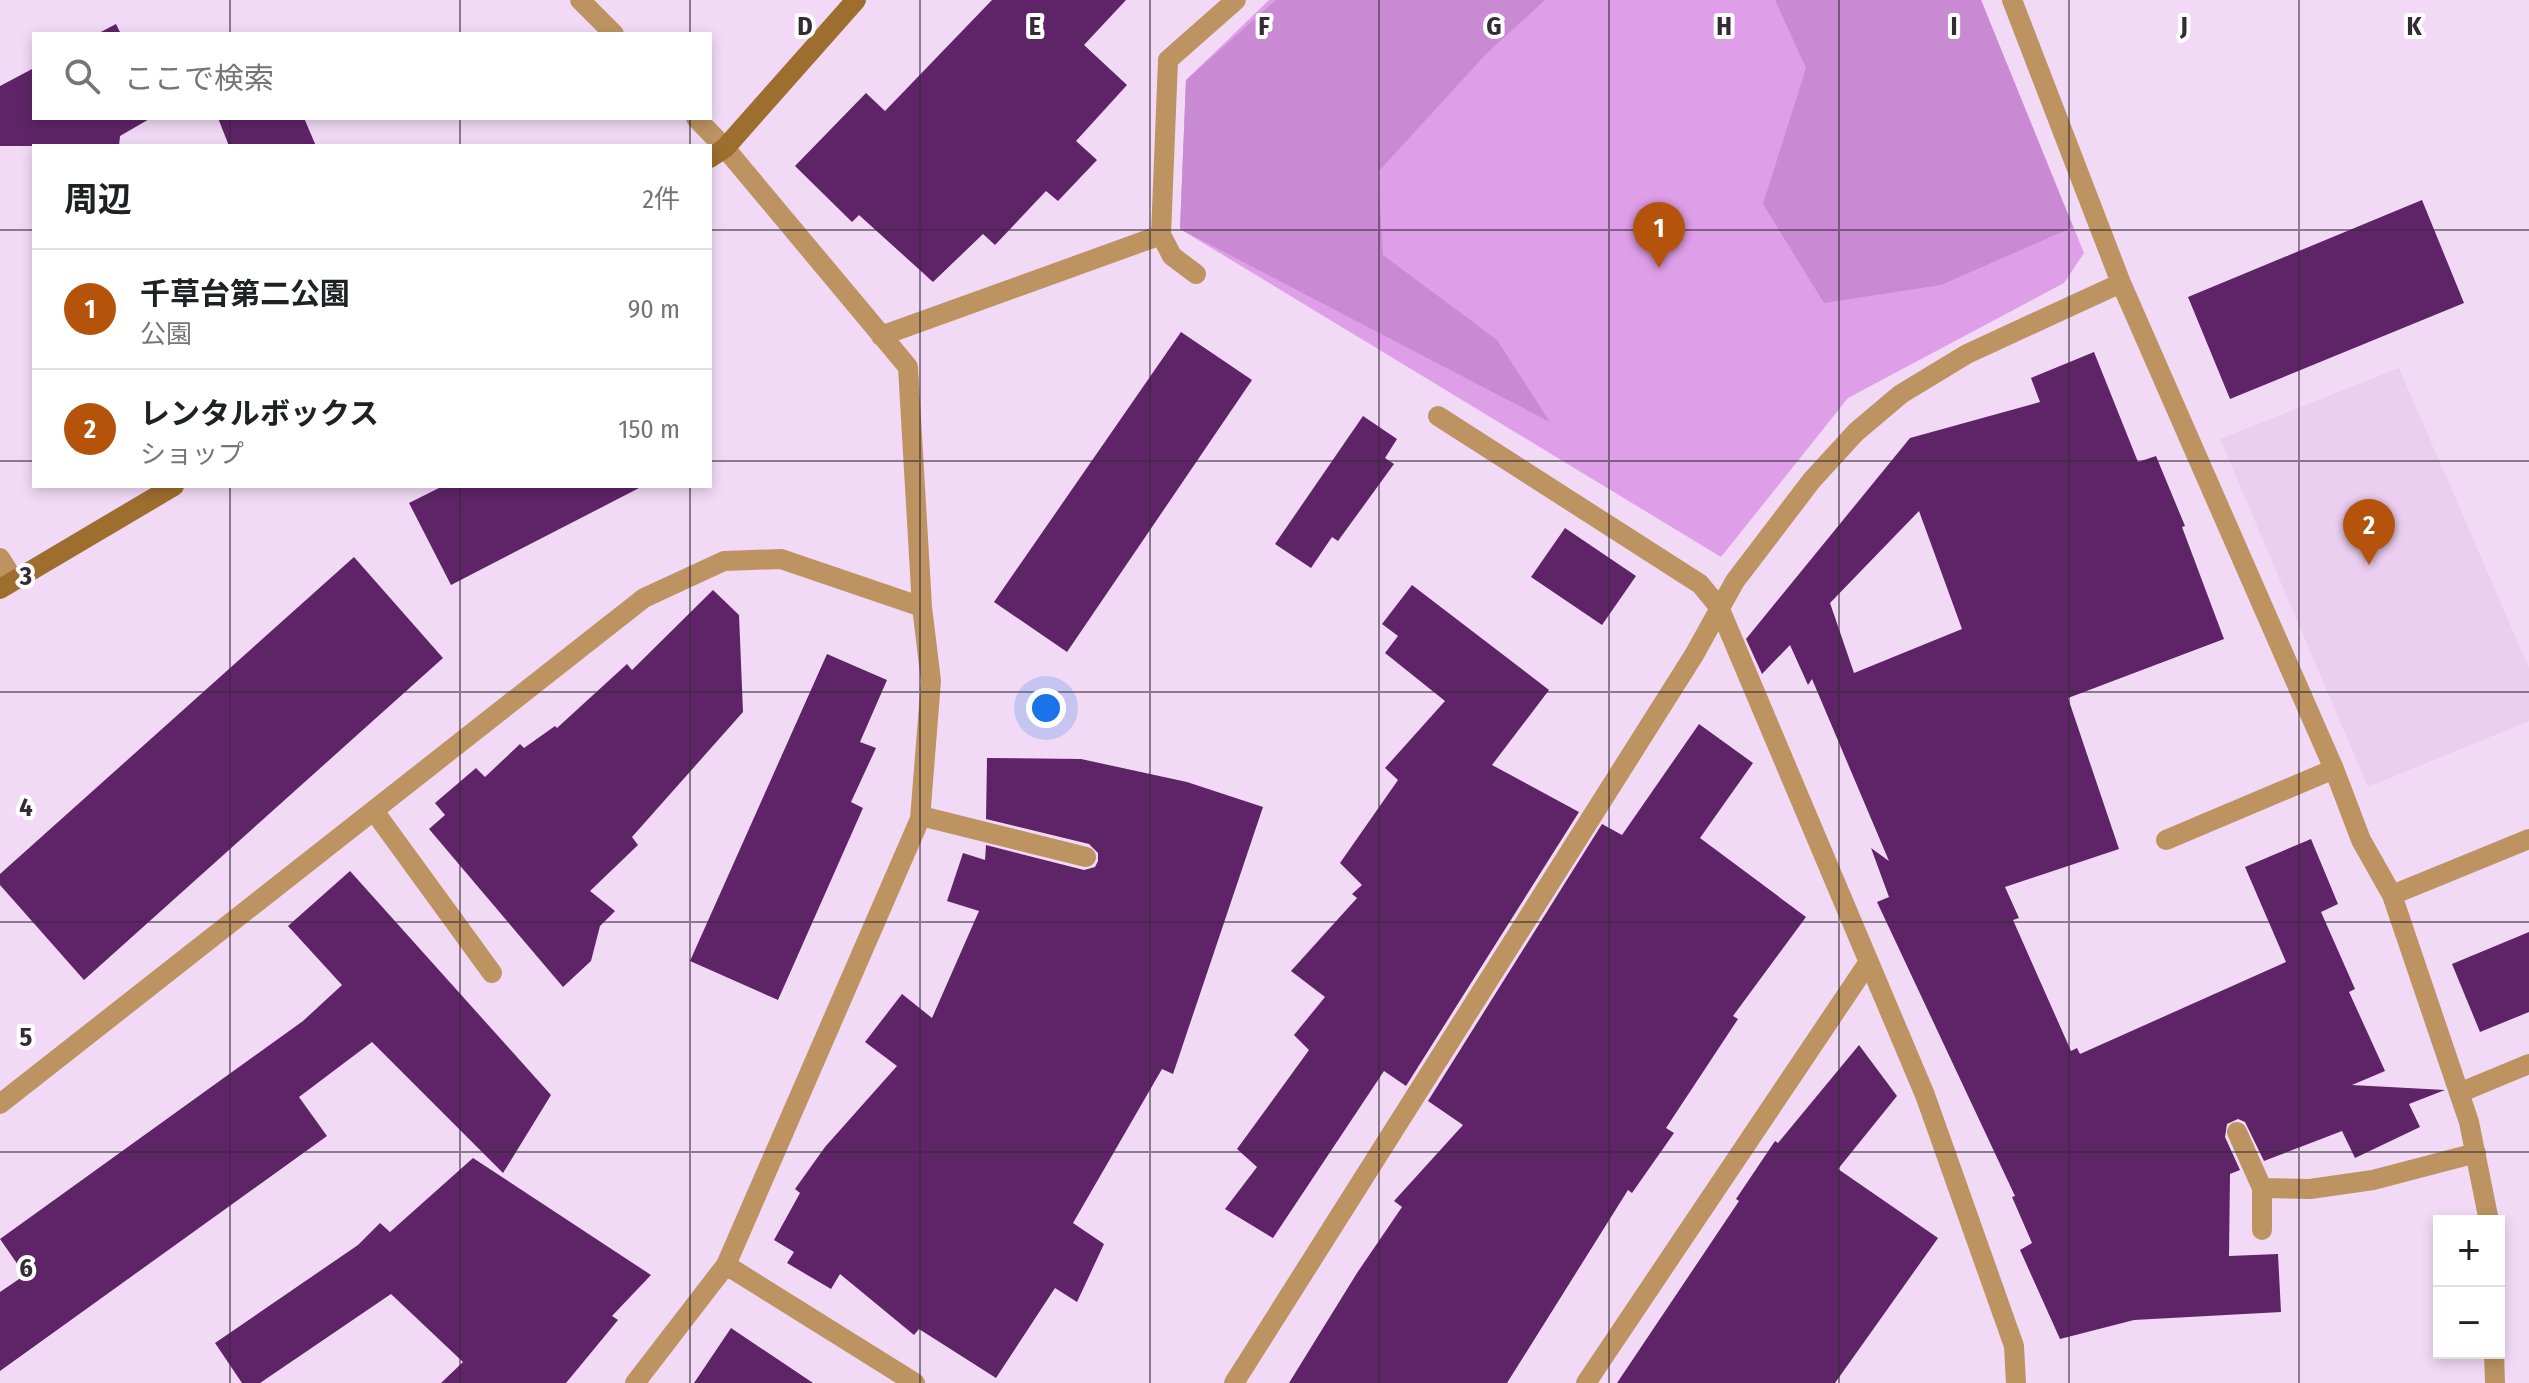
<!DOCTYPE html>
<html lang="ja">
<meta charset="utf-8">
<style>
:root{--surface:#fff;--page:#f2f2f2;--text:#202124;--muted:#757577;--line:#e0e0e0;--accent:#b45309}
body{margin:0;font-family:"Fira Sans Condensed","Noto Sans JP",sans-serif;background:var(--page);color:var(--text)}
.controls{position:absolute;right:24px;bottom:24px;display:grid;overflow:hidden;border-radius:0px;box-shadow:0 4px 12px #0003}
.controls button{width:72px;height:72px;display:grid;place-items:center;padding:0;border:0;border-bottom:2px solid var(--line);background:var(--surface);color:var(--text);font:40px sans-serif}
.you{position:absolute;left:1046px;top:708px;width:28px;height:28px;margin:-20px;border:6px solid #fff;border-radius:50%;background:#1a73e8;box-shadow:0 0 0 12px #1a73e833}
.badge{display:grid;place-items:center;width:52px;height:52px;border-radius:50%;background:var(--accent);color:#fff;font-size:26px;font-weight:700}
.pin{position:absolute;translate:-50% -66px;filter:drop-shadow(0 2px 4px #0008)}
.pin::after{content:'';position:absolute;top:42px;width:28px;height:24px;background:inherit;clip-path:polygon(0 0,100% 0,50% 100%)}
.list{margin:0;padding:0;list-style:none}
h2{display:flex;justify-content:space-between;align-items:center;height:104px;margin:0;padding:0 32px;font-size:34px}
h2 small{font-size:26px;font-weight:400;color:var(--muted)}
.list li{display:grid;grid-template-columns:52px 1fr auto;gap:24px;align-items:center;box-sizing:border-box;height:120px;padding:0 32px;border-top:2px solid var(--line)}
.list b{display:block;font-size:30px;white-space:nowrap}
.list p{margin:0;font-size:26px;white-space:nowrap;color:var(--muted)}
.list em{font-size:26px;font-style:normal;color:var(--muted)}
.icon{flex:none;width:44px;height:44px;fill:none;stroke:currentColor;stroke-width:2;stroke-linecap:round;stroke-linejoin:round}
.map{position:relative;flex:none;width:2529px;height:1383px;overflow:hidden}
.search{position:absolute;background:var(--surface);box-shadow:0 4px 12px #0003;left:32px;top:32px;width:680px;height:88px;display:flex;align-items:center;gap:20px;box-sizing:border-box;padding:0 28px;border-radius:0px;color:var(--muted);font-size:30px}
.panel{position:absolute;background:var(--surface);box-shadow:0 4px 12px #0003;left:32px;top:144px;width:680px;height:344px;border-radius:0px}
.map>svg:first-child{display:block}
</style>
<div class="map">
<svg width="2529" height="1383" viewBox="0 0 2529 1383">
<rect width="100%" height="100%" fill="#f2daf6"/>
<path fill="#ebcef0" d="M 2399,368 L 2529,668 L 2529,721 L 2368,787 L 2220,439 Z"/>
<path fill="#de9ee8" d="M 1269,0 L 1981,0 L 2084,253 L 2064,283 L 1848,398 L 1721,557 L 1180,229 L 1186,80 Z"/>
<path fill="#c98ad3" d="M 1276,0 L 1545,0 L 1487,53 L 1378,172 L 1383,255 L 1497,340 L 1550,422 L 1180,229 L 1186,80 Z
M 1775,0 L 1981,0 L 2073,227 L 1941,285 L 1824,303 L 1763,204 L 1806,68 Z"/>
<path fill="#5e2467" fill-rule="evenodd" d="M 992,0 L 1126,0 L 1084,45 L 1127,85 L 1076,141 L 1097,160 L 1058,201 L 1046,191 L 995,245 L 983,234 L 933,282 L 859,215 L 852,222 L 795,166 L 866,93 L 885,111 Z
M 116,24 L 121,34 L 97,34 Z
M 34,68 L 34,118 L 151,118 L 120,136 L 119,146 L 0,146 L 0,86 Z
M 218,118 L 304,118 L 316,146 L 229,146 Z
M 2422,200 L 2464,303 L 2230,399 L 2188,297 Z
M 1181,332 L 1252,380 L 1067,652 L 994,602 Z
M 2094,352 L 2138,462 L 2156,456 L 2185,526 L 2182,527 L 2224,639 L 2068,698 L 2119,849 L 2005,887 L 2019,918 L 2013,920 L 2071,1051 L 2077,1048 L 2080,1054 L 2286,962 L 2245,867 L 2311,839 L 2338,904 L 2321,912 L 2355,989 L 2349,992 L 2385,1071 L 2352,1085 L 2445,1090 L 2409,1104 L 2420,1127 L 2355,1158 L 2342,1131 L 2264,1161 L 2245,1122 L 2238,1119 L 2227,1124 L 2225,1137 L 2240,1170 L 2230,1174 L 2229,1256 L 2278,1254 L 2281,1312 L 2134,1320 L 2060,1339 L 2020,1250 L 2032,1243 L 2012,1197 L 2015,1196 L 1877,902 L 1889,897 L 1871,848 L 1889,861 L 1812,679 L 1808,685 L 1790,645 L 1762,674 L 1746,639 L 1910,438 L 2040,402 L 2031,378 ZM 1919,511 L 1962,629 L 1854,673 L 1830,603 Z
M 1363,416 L 1397,439 L 1385,458 L 1394,464 L 1338,541 L 1332,537 L 1311,568 L 1275,544 Z
M 443,486 L 643,486 L 451,585 L 409,503 Z
M 1565,528 L 1636,576 L 1602,625 L 1531,577 Z
M 354,557 L 443,658 L 84,980 L 0,885 L 0,874 Z
M 1412,585 L 1549,690 L 1492,765 L 1579,812 L 1406,1086 L 1384,1071 L 1273,1238 L 1225,1209 L 1257,1167 L 1237,1149 L 1309,1050 L 1294,1035 L 1325,997 L 1291,971 L 1357,898 L 1352,894 L 1362,885 L 1340,863 L 1398,780 L 1385,768 L 1445,701 L 1385,653 L 1398,636 L 1382,624 Z
M 713,590 L 739,615 L 743,712 L 632,837 L 638,845 L 590,891 L 615,911 L 600,926 L 591,961 L 563,987 L 429,829 L 445,815 L 435,803 L 476,768 L 485,777 L 520,744 L 524,748 L 555,726 L 557,728 L 627,664 L 632,670 Z
M 827,654 L 887,680 L 860,742 L 876,748 L 851,802 L 863,808 L 778,1000 L 690,961 Z
M 1699,724 L 1753,763 L 1700,838 L 1806,917 L 1733,1016 L 1738,1019 L 1666,1128 L 1674,1133 L 1632,1193 L 1628,1190 L 1507,1383 L 1289,1383 L 1357,1273 L 1402,1207 L 1394,1201 L 1463,1125 L 1428,1101 L 1602,824 L 1622,835 Z
M 987,758 L 1081,759 L 1187,782 L 1263,807 L 1173,1074 L 1162,1069 L 1073,1223 L 1104,1244 L 1077,1302 L 1055,1288 L 996,1378 L 919,1329 L 914,1335 L 840,1274 L 831,1289 L 787,1263 L 794,1252 L 774,1240 L 800,1193 L 795,1189 L 825,1147 L 897,1066 L 865,1042 L 902,994 L 932,1018 L 979,911 L 947,901 L 963,853 L 985,860 L 986,845 L 1084,870 L 1095,867 L 1098,861 L 1098,853 L 1089,844 L 986,819 Z
M 350,871 L 551,1095 L 503,1173 L 372,1042 L 299,1097 L 327,1136 L 0,1371 L 0,1292 L 25,1275 L 0,1239 L 303,1021 L 342,985 L 288,926 Z
M 2529,932 L 2529,1012 L 2480,1032 L 2452,964 Z
M 1859,1045 L 1897,1096 L 1838,1169 L 1938,1238 L 1835,1383 L 1617,1383 L 1739,1201 L 1736,1199 L 1775,1141 L 1778,1143 Z
M 473,1158 L 651,1275 L 612,1316 L 618,1320 L 566,1383 L 441,1383 L 463,1362 L 391,1294 L 260,1383 L 242,1383 L 215,1343 L 358,1245 L 380,1223 L 390,1232 Z
M 731,1328 L 813,1383 L 694,1383 Z"/>
<g fill="none" stroke-linecap="round" stroke-linejoin="round">
<path stroke="#bc9361" stroke-width="20" d="M 580,0 L 614,34
M 2012,0 L 2121,283 L 2334,769 L 2361,840 L 2392,895 L 2469,1122 L 2489,1221
M 1196,274 L 1172,256 L 1161,235 L 1168,60 L 1236,0
M 881,336 L 1161,235
M 1438,416 L 1700,584 L 1719,607 L 1925,1095 L 2014,1346 L 2016,1383
M 0,558 L 14,580
M 374,811 L 492,973
M 921,816 L 1086,857
M 2166,840 L 2334,769
M 2392,895 L 2529,839
M 2459,1093 L 2529,1064
M 0,1104 L 644,598 L 724,561 L 781,559 L 922,607
M 2237,1132 L 2262,1188 L 2310,1189 L 2373,1180 L 2476,1153
M 2262,1188 L 2262,1230
M 726,1265 L 915,1383
M 2494,1353 L 2495,1383
M 635,1383 L 726,1265 L 920,819 L 931,681 L 922,607 L 908,367 L 725,148 L 696,118
M 1234,1383 L 1694,655 L 1735,581 L 1812,480 L 1856,432 L 1901,394 L 1967,354 L 2121,283
M 1586,1383 L 1868,963"/>
<path stroke="#9e6e2e" stroke-width="20" d="M 710,158 L 725,148 L 856,0
M 0,589 L 174,486"/>
</g>
<path fill="none" stroke="#342b36" stroke-width="2" stroke-opacity="0.55" d="M 230,0 L 230,34M 460,0 L 460,34M 690,0 L 690,34M 920,0 L 920,1383M 1150,0 L 1150,1383M 1379,0 L 1379,1383M 1609,0 L 1609,1383M 1839,0 L 1839,1383M 2069,0 L 2069,1383M 2299,0 L 2299,1383M 230,118 L 230,146M 460,118 L 460,146M 690,118 L 690,146M 0,230 L 34,230M 710,230 L 2529,230M 0,461 L 34,461M 710,461 L 2529,461M 230,486 L 230,1383M 460,486 L 460,1383M 690,486 L 690,1383M 0,692 L 2529,692M 0,922 L 2529,922M 0,1152 L 2529,1152"/>
<g font-size="26" text-anchor="middle" font-weight="bold" fill="#342b36" stroke="#fff" stroke-width="8" stroke-linejoin="round" paint-order="stroke">
<text x="805" y="35">D</text>
<text x="1035" y="35">E</text>
<text x="1264" y="35">F</text>
<text x="1494" y="35">G</text>
<text x="1724" y="35">H</text>
<text x="1954" y="35">I</text>
<text x="2184" y="35">J</text>
<text x="2414" y="35">K</text>
<text x="26" y="585">3</text>
<text x="26" y="816">4</text>
<text x="26" y="1046">5</text>
<text x="26" y="1277">6</text>
</g>
</svg>
<div class="controls">
<button>+</button>
<button>−</button>
</div>
<div class="you"></div>
<div class="pin badge" style="left:1659px;top:268px">1</div>
<div class="pin badge" style="left:2369px;top:565px">2</div>
<div class="search"><svg class="icon" aria-label="search" viewBox="0 0 24 24"><circle cx="10" cy="10" r="6"/><path d="M15 15l6 6"/></svg>ここで検索</div>
<section class="panel">
<h2>周辺<small>2件</small></h2>
<ul class="list">
<li><span class="badge">1</span><div><b>千草台第二公園</b><p>公園</p></div><em>90 m</em></li>
<li><span class="badge">2</span><div><b>レンタルボックス</b><p>ショップ</p></div><em>150 m</em></li>
</ul>
</section>
</div>
